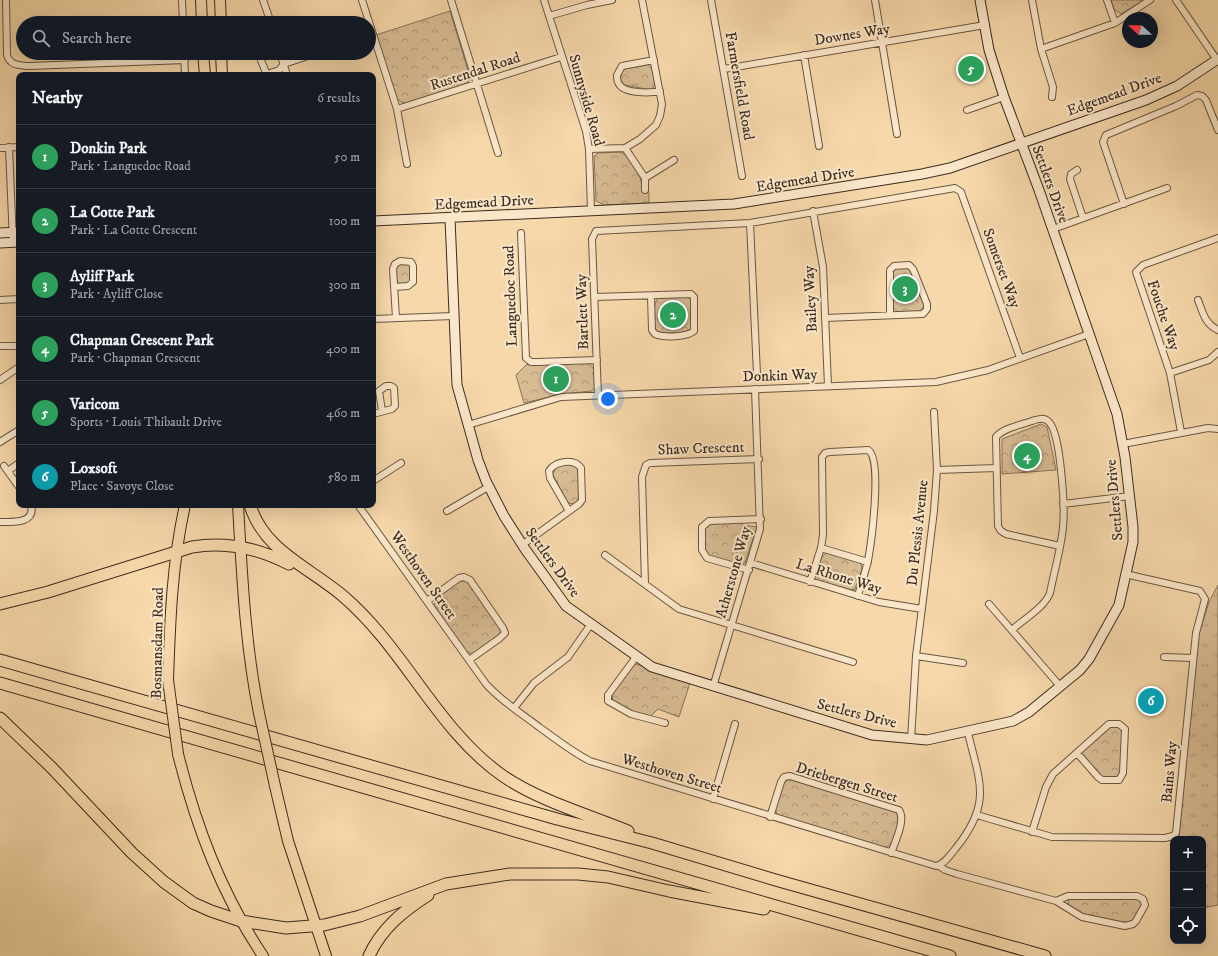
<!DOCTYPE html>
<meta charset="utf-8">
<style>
:root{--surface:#171b24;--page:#242831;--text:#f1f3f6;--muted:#9ea1a6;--line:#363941;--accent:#db2777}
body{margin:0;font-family:"IM FELL DW Pica",serif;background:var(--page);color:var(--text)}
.controls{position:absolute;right:12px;bottom:12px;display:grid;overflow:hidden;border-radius:8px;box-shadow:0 4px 16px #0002}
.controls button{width:36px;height:36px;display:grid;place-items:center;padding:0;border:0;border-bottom:1px solid var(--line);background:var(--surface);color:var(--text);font:20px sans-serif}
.compass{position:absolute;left:1122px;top:12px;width:36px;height:36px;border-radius:50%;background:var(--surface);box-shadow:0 4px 16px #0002;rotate:291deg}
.you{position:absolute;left:608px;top:399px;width:14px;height:14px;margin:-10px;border:3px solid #fff;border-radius:50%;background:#1a73e8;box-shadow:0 0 0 6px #1a73e833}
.badge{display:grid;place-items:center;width:26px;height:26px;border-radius:50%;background:var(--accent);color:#fff;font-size:13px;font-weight:700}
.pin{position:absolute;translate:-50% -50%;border:2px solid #fff;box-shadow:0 1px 4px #0006}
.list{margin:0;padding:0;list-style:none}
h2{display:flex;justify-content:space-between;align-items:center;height:52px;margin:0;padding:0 16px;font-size:17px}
h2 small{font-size:13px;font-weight:400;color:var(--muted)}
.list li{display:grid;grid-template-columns:26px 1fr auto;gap:12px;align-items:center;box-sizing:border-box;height:64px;padding:0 16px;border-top:1px solid var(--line)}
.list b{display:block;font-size:15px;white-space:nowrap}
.list p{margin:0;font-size:13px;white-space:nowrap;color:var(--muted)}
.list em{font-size:13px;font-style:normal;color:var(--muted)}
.icon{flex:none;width:22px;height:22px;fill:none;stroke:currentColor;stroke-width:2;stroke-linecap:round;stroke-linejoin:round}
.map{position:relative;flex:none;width:1218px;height:956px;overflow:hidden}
.search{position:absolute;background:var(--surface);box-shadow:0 4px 16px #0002;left:16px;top:16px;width:360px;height:44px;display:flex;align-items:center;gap:10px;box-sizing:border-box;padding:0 14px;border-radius:22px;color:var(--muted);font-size:15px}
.panel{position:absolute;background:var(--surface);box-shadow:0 4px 16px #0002;left:16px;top:72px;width:360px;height:436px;border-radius:8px}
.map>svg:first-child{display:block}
</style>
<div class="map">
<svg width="1218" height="956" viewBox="0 0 1218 956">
<defs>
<pattern id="grass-tufts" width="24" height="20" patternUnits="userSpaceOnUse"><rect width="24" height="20" fill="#d7bb93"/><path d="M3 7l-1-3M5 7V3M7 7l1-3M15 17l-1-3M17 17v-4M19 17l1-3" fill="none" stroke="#af9878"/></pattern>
<pattern id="park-crowns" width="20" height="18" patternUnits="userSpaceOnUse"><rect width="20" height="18" fill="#d7bb93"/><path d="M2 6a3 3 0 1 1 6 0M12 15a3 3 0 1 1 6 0" fill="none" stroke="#af9878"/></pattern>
</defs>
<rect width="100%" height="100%" fill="#f7d8aa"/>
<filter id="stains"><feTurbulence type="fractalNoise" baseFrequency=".005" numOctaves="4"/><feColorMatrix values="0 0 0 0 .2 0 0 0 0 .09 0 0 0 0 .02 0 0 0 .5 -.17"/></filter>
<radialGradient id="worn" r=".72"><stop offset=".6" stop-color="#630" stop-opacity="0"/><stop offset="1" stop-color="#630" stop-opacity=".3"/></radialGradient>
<path fill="url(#grass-tufts)" stroke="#88745a" d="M 1218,585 L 1218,905 L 1203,908 L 1203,839 L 1179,839 L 1179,834 L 1198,637 L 1209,602 Z"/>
<path fill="url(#park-crowns)" stroke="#88745a" d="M 1111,0 L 1144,0 L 1121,14 L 1114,9 Z
M 450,11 L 470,77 L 469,81 L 465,84 L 406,103 L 401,102 L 397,98 L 376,35 Z
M 648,65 L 652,69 L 655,85 L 651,90 L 625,85 C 619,81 620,75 623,69 Z
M 619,152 C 633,154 642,179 643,191 L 649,191 L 649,203 L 604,205 L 596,201 L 594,156 L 598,153 Z
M 407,263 L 410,265 L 411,279 L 409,284 L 399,284 C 395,280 395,270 398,265 Z
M 908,267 L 912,270 L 924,306 L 920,312 L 898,313 L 893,307 L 892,275 C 894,266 901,268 908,267 Z
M 686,296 L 691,300 L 692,329 C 687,333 660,336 656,330 C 652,323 653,301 659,297 Z
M 587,363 C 597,366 598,384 592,391 L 561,394 L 524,403 L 516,375 L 527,364 Z
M 1041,424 L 1047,427 L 1056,470 L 1002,474 L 1002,439 Z
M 565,464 L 572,465 L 578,468 L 580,499 L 575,504 L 568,503 L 553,475 L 555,468 Z
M 737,521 L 743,525 L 757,527 L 745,563 L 741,565 L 709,556 L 705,553 L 703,528 L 706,523 Z
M 827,553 L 861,563 L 862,569 L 855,589 L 851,590 L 819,581 C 813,574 819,556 827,553 Z
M 459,581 L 465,581 L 469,582 L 501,629 L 500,634 L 473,654 L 466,651 L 434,605 L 437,597 Z
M 636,664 L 690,683 L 679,717 L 658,709 L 651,716 L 631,711 L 613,701 L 612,694 L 634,665 Z
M 1117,725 L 1124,732 L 1120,774 L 1116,777 L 1103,777 L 1099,776 L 1081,753 L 1110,727 Z
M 787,780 L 792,780 L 895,811 C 903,819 895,844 885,848 L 777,815 C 773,807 780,786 787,780 Z
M 1070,899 L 1137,899 L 1141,902 L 1142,906 L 1134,920 L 1127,923 L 1084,914 L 1069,906 L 1068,901 Z"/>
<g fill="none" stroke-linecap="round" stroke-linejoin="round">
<g stroke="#695743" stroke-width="8">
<path id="street" d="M 6,0 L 7,55 C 10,66 20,65 29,66 L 185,60
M 182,0 L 183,23
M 263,0 L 271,23
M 362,0 L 397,109 L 407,164
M 451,0 L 498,153
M 544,0 L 586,131 L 589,149 L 591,210
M 711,0 L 742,176
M 875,0 L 897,134
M 1032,0 L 1041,49 L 1053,87 L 1052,97
M 1107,0 L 1115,23
M 1176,0 L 1217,60
M 549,16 L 587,5 L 612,0
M 1041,49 L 1115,23 L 1150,0
M 184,53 L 185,75
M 258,53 L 267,75
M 280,53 L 287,75
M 804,55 L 819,146
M 654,60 L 622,66 L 617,75 C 617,78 617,82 619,84 C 624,94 651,93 660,91
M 724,69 L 985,25
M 267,74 L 279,70 L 284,64 L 317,53
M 397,109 L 561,57
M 967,110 L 1004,97
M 9,147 L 13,242
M 0,148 L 19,147
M 625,148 L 645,178 L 645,190
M 589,149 L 625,148 L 640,139 L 656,125 L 660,116 L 662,104 L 642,0
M 1077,170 L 1071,174 L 1070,179 L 1083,218
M 645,178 L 674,160
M 1124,204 L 1103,142 L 1106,135 L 1176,106 L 1197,95 L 1202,96 L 1206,100 L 1218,130
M 813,211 L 823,267 L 828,386
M 750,223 L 757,374
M 1053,229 L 1167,188
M 521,233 L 526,358 L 531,362 L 538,362 L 597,360
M 394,287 L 408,286 L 413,282 L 413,266 L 411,262 L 400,261 L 395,264 L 393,269 L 396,318
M 594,297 L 691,294 L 694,297 L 694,331 C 687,337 664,338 655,334 L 652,330 L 651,296
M 0,300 L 19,299
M 1198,300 C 1203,313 1205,324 1218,330
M 825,318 L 923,314 L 927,309 L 927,304 L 913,269 L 909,265 L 894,266 L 890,270 L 890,315
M 373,319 L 453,316
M 0,346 L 19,346
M 1170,373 L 1209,360 L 1218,352
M 0,380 L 19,367
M 598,395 L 592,239 L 596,231 L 750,223 L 955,188 L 961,192 L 1020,358
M 373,414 L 392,409 L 395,406 L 394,388 L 391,386 L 386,386 L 379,391 L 382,411
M 468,425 L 561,397 L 936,382 L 988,370 L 1089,334
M 1181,432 L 1170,373 L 1136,272 L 1143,265 L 1218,238
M 0,442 L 19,430
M 1123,444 L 1208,428 L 1218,429
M 4,466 L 19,487
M 937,470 L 996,468
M 8,471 L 19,463
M 373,481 L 401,463
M 1063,504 L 1130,496
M 358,505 L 486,684 C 501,701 521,713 539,727 C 556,739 572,752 590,761 L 936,866 C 945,864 950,855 956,848 C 992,803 980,783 968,733
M 447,511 L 488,487
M 0,522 C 12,522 36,524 31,505
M 522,545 L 579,504 L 582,500 L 581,468 C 574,458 555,461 549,471 L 550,478 L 569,511
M 821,548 L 868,562
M 605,555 L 679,609 L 853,662
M 751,563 L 879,602 L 922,609
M 749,570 L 707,558 L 702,550 L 702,527 L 709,521 L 761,519
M 810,582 L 821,548 L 823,535 L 822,457 L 825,453 L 830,452 L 868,450 C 883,458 871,544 868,561 C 865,573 861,585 858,596
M 645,584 L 642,477 L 646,465 L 650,463 L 759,459
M 427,601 L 459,578 L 464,577 L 470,580 L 503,628 L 505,633 L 500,638 L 469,660
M 989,604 L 1060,686
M 1013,629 C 1024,619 1044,608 1050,593 C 1054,572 1061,549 1063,527 C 1065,509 1061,434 1049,422 C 1044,417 1038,419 1032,421 C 1021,425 1003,428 996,437 L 998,526 L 1001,531 L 1006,534 L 1060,546
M 916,656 L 963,663
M 636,657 L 608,695 L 608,701 L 631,714 L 665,723
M 1164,657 L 1193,658
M 713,687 L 760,529 L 755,389
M 514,708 L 534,683 L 568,657 L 591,624
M 911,740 L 916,656 L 934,511 L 937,470 L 934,412
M 713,799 L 735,724
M 977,815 L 1052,837 L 1165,838 L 1173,836 L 1176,833 L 1196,633 L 1205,599 L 1200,591 L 1125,574
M 770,817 L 781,782 L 784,777 L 790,776 L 899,810 C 906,820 895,842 891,853
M 1032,832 L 1046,787 L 1053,774 L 1109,724 L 1119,724 L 1125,729 L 1123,773 L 1119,780 L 1102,780 L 1098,777 L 1077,753
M 939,866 L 945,870 L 957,874 L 1056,901 L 1082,917 L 1125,926 L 1133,924 L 1136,921 L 1145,905 L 1143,899 L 1137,896 L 1068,896 L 1056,901"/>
</g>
<g stroke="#3a2c21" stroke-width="11">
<path id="secondary" d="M 450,218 L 457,385 L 478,460 L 486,481 L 504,516 L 525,549 L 566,606 L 652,667 L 872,735 L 927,740 L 1013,721 L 1029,712 L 1080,670 L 1089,659 L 1119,605 L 1133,542 L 1133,527 L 1125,457 L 1117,414 L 1039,190 L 1004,97 L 989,50 L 980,0
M 373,221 L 734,204 L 922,174 L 950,168 L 1146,100 L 1177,86 L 1218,59
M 0,233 L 19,232
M 0,243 L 19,242"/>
</g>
<g stroke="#3a2c21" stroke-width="12">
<path id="primary" d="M 201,0 L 202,23
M 220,0 L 221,23
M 203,53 L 205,75
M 221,53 L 222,75
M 238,505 C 242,575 245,644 259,713
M 168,680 C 170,621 172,563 185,505
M 178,754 C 196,826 221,893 263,956
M 275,786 L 288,841 L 326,956"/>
</g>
<g stroke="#3a2c21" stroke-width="13">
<path id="highway" d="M 250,505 C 264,551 309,567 343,596 C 405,649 437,730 503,776 C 540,801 586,814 628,831
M 0,604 L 48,592 L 192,547 C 227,541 258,548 289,564
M 0,660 L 557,819 L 652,843 L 779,881 L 1045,956
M 0,683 L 950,956
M 0,718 L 52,768 L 132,853 L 164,882 L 193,903 L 211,911 L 241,921 L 286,928 L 324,925 L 360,916 L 446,884 L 510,874 L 578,874 L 608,877 L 669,891 L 764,909
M 369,956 C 381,929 403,911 428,895"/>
</g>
<use href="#street" stroke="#fae6c8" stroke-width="6"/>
<use href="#secondary" stroke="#fae6c8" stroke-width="9"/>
<use href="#primary" stroke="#f7d8aa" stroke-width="10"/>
<use href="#highway" stroke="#f7d8aa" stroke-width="11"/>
<g stroke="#3a2c21" stroke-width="12" stroke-linecap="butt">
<path id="primary-bridge" d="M 168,680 L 178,754
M 259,713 L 275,786"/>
</g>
<use href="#primary-bridge" stroke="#f7d8aa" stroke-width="10"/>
</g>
<g text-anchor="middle" stroke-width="4" stroke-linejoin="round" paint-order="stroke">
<g font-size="15" fill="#3a2c21" stroke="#fae6c8">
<text transform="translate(852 34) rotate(-9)" y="5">Downes Way</text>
<text transform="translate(475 71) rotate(-18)" y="5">Rustendal Road</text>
<text transform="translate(740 86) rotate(80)" y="5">Farmersfield Road</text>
<text transform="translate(1114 94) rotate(-20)" y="5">Edgemead Drive</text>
<text transform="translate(587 100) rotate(74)" y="5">Sunnyside Road</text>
<text transform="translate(805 179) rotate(-9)" y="5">Edgemead Drive</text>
<text transform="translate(1051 184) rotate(70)" y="5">Settlers Drive</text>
<text transform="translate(484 202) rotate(-3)" y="5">Edgemead Drive</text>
<text transform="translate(1002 268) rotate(70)" y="5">Somerset Way</text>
<text transform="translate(510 296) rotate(-92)" y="5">Languedoc Road</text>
<text transform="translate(810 299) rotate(-93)" y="5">Bailey Way</text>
<text transform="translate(582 312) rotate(-92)" y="5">Bartlett Way</text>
<text transform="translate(1164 315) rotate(71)" y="5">Fouche Way</text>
<text transform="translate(780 375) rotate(-2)" y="5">Donkin Way</text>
<text transform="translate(701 448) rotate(-2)" y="5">Shaw Crescent</text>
<text transform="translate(1114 500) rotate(-95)" y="5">Settlers Drive</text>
<text transform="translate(917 533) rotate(-84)" y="5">Du Plessis Avenue</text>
<text transform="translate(553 562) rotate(54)" y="5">Settlers Drive</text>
<text transform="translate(733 572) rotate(-74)" y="5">Atherstone Way</text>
<text transform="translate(424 575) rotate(55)" y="5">Westhoven Street</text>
<text transform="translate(839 576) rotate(17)" y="5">La Rhone Way</text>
<text transform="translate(157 643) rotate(-89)" y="5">Bosmansdam Road</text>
<text transform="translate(857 713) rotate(14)" y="5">Settlers Drive</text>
<text transform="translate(1169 772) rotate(-85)" y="5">Bains Way</text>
<text transform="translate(672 773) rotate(17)" y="5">Westhoven Street</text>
<text transform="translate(847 782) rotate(17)" y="5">Driebergen Street</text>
</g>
</g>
<rect width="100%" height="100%" filter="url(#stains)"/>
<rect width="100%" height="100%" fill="url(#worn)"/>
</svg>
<div class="controls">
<button>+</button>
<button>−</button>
<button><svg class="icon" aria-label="locate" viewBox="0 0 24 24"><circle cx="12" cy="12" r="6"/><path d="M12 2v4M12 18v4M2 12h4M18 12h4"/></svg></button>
</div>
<svg class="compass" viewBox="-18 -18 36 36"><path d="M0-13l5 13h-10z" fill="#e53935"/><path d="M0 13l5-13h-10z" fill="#9ea1a6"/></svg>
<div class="you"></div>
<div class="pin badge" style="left:556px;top:379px;background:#2e9e5b">1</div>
<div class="pin badge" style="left:673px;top:315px;background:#2e9e5b">2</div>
<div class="pin badge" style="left:905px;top:289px;background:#2e9e5b">3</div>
<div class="pin badge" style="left:1027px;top:456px;background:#2e9e5b">4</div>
<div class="pin badge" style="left:971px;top:69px;background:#2e9e5b">5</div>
<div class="pin badge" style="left:1151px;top:701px;background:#0f9aa8">6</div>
<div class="search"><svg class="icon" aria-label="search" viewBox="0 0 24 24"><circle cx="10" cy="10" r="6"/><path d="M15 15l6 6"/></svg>Search here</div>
<section class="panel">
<h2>Nearby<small>6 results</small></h2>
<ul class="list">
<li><span class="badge" style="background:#2e9e5b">1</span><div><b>Donkin Park</b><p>Park · Languedoc Road</p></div><em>50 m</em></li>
<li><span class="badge" style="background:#2e9e5b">2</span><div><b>La Cotte Park</b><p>Park · La Cotte Crescent</p></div><em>100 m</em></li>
<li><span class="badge" style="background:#2e9e5b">3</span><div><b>Ayliff Park</b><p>Park · Ayliff Close</p></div><em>300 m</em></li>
<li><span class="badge" style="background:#2e9e5b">4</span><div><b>Chapman Crescent Park</b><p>Park · Chapman Crescent</p></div><em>400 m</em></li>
<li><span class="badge" style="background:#2e9e5b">5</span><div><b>Varicom</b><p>Sports · Louis Thibault Drive</p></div><em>460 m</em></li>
<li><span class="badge" style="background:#0f9aa8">6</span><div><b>Loxsoft</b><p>Place · Savoye Close</p></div><em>580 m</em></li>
</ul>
</section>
</div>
